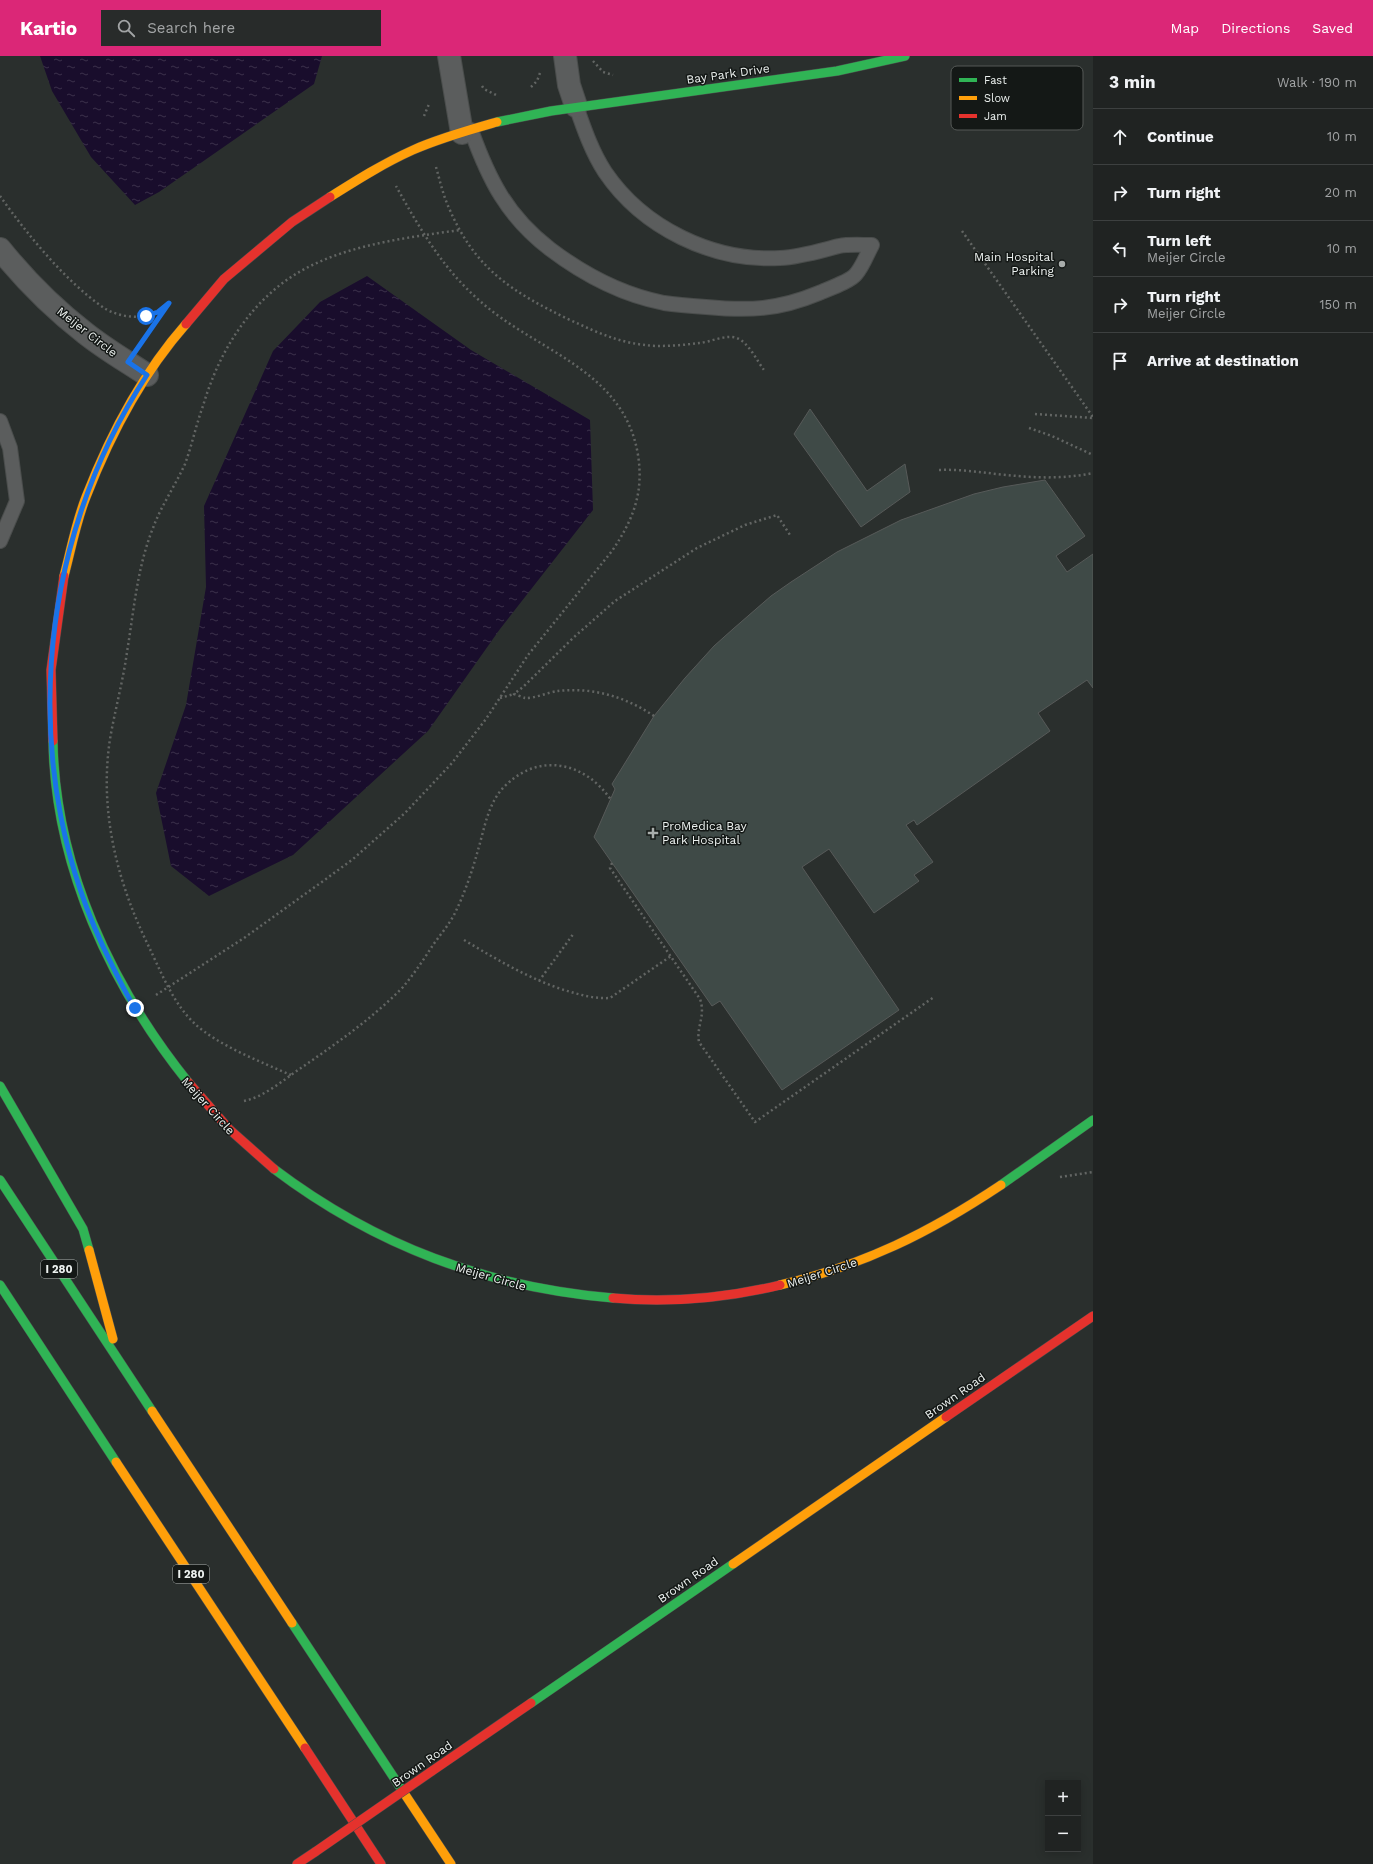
<!DOCTYPE html>
<meta charset="utf-8">
<style>
:root{--surface:#202322;--page:#282b2a;--text:#f1f3f6;--muted:#a2a4a5;--line:#3d4040;--accent:#db2777}
body{margin:0;font-family:"Work Sans",sans-serif;background:var(--page);color:var(--text)}
.controls{position:absolute;right:12px;bottom:12px;display:grid;overflow:hidden;border-radius:0px;box-shadow:0 2px 10px #0003}
.controls button{width:36px;height:36px;display:grid;place-items:center;padding:0;border:0;border-bottom:1px solid var(--line);background:var(--surface);color:var(--text);font:20px sans-serif}
.stop{position:absolute;width:12px;height:12px;margin:-9px;border:3px solid #1a73e8;border-radius:50%;background:#fff}
.stop.end{background:#1a73e8;border-color:#fff;box-shadow:0 1px 4px #0008}
.list{margin:0;padding:0;list-style:none}
h2{display:flex;justify-content:space-between;align-items:center;height:52px;margin:0;padding:0 16px;font-size:17px}
h2 small{font-size:13px;font-weight:400;color:var(--muted)}
.list li{display:grid;grid-template-columns:26px 1fr auto;gap:12px;align-items:center;box-sizing:border-box;height:56px;padding:0 16px;border-top:1px solid var(--line)}
.list b{display:block;font-size:15px;white-space:nowrap}
.list p{margin:0;font-size:13px;white-space:nowrap;color:var(--muted)}
.list em{font-size:13px;font-style:normal;color:var(--muted)}
.icon{flex:none;width:22px;height:22px;fill:none;stroke:currentColor;stroke-width:2;stroke-linecap:round;stroke-linejoin:round}
.map{position:relative;flex:none;width:1093px;height:1808px;overflow:hidden}
header{display:flex;align-items:center;gap:24px;box-sizing:border-box;height:56px;padding:0 20px;background:var(--accent);color:#fff}
header strong{font-size:19px}
nav{display:flex;gap:22px;margin-inline-start:auto;font-size:14px}
.search{width:280px;height:36px;background:var(--page);display:flex;align-items:center;gap:10px;box-sizing:border-box;padding:0 14px;border-radius:0px;color:var(--muted);font-size:15px}
main{display:flex}
aside{flex:1;background:var(--surface)}
.map>svg:first-child{display:block}
</style>
<header>
<strong>Kartio</strong>
<div class="search"><svg class="icon" aria-label="search" viewBox="0 0 24 24"><circle cx="10" cy="10" r="6"/><path d="M15 15l6 6"/></svg>Search here</div>
<nav><a>Map</a><a>Directions</a><a>Saved</a></nav>
</header>
<main>
<div class="map">
<svg width="1093" height="1808" viewBox="0 0 1093 1808">
<defs>
<pattern id="water-ripples" width="26" height="14" patternUnits="userSpaceOnUse"><rect width="26" height="14" fill="#190d2c"/><path d="M2 4q2-2 4 0t4 0M15 11q2-2 4 0t4 0" fill="none" stroke="#3b314b"/></pattern>
</defs>
<rect width="100%" height="100%" fill="#2a2f2d"/>
<path fill="url(#water-ripples)" d="M 40,0 L 322,0 L 314,28 L 159,136 L 135,149 L 91,101 L 52,35 Z
M 367,220 L 471,294 L 590,364 L 593,454 L 500,573 L 428,675 L 293,799 L 209,840 L 171,810 L 156,737 L 186,649 L 206,531 L 204,450 L 273,295 L 320,246 Z"/>
<path fill="#3f4a47" stroke="#575a59" d="M 810,353 L 867,435 L 905,408 L 910,436 L 861,471 L 794,378 Z
M 1045,424 L 1085,480 L 1056,500 L 1067,516 L 1093,498 L 1093,632 L 1087,624 L 1038,657 L 1050,675 L 917,769 L 914,764 L 906,769 L 933,806 L 914,819 L 919,825 L 874,857 L 829,793 L 802,811 L 899,954 L 782,1034 L 720,945 L 712,950 L 594,781 L 615,733 L 612,728 L 654,660 L 685,622 L 714,590 L 733,573 L 771,540 L 791,526 L 837,496 L 901,464 L 974,438 L 1003,431 Z"/>
<g fill="none" stroke-linecap="round" stroke-linejoin="round">
<g stroke="#4a4d4c" stroke-width="16">
<path id="lane" d="M 471,74 C 489,124 507,160 550,193 C 583,218 623,239 664,247 C 678,249 692,250 706,251 C 749,255 778,254 819,237 C 828,233 851,225 856,218 C 863,210 867,198 872,189 C 861,189 849,188 839,190 C 819,195 801,201 780,202 C 713,206 643,172 605,116 C 592,96 584,73 576,50
M 0,365 L 10,392 L 17,445 L 0,485"/>
</g>
<g stroke="#4a4d4c" stroke-width="24">
<path id="street" d="M 449,0 L 462,77
M 565,0 L 569,29 L 576,50
M 0,193 C 25,224 54,253 85,277 C 105,293 126,305 147,319"/>
</g>
<g stroke="#4a4d4c" stroke-width="10">
<path id="fast" d="M 497,66 L 551,55 L 837,15 L 905,0
M 53,685 C 55,810 111,930 188,1026
M 0,1030 L 83,1173 L 89,1194
M 274,1113 C 376,1190 486,1231 613,1242
M 0,1124 L 152,1355
M 1001,1129 L 1093,1064
M 0,1229 L 116,1406
M 292,1567 L 404,1737
M 531,1647 L 733,1508"/>
</g>
<g stroke="#4a4d4c" stroke-width="10">
<path id="slow" d="M 330,141 C 357,124 384,107 413,94 C 440,82 469,74 497,66
M 64,520 C 71,494 76,466 86,441 C 110,379 142,318 186,268
M 89,1194 L 113,1283
M 780,1229 C 864,1209 929,1177 1001,1129
M 152,1355 L 292,1567
M 116,1406 L 305,1692
M 733,1508 L 946,1361
M 404,1737 L 451,1808"/>
</g>
<g stroke="#4a4d4c" stroke-width="10">
<path id="jam" d="M 186,268 L 224,223 L 292,166 L 330,141
M 53,685 L 51,614 L 64,520
M 188,1026 L 229,1073 L 274,1113
M 613,1242 C 668,1247 726,1242 780,1229
M 946,1361 L 1093,1260
M 305,1692 L 381,1808
M 432,1715 L 531,1647
M 297,1808 L 315,1796"/>
</g>
<path stroke="#626563" stroke-width="2.5" stroke-dasharray="2 3" stroke-linecap="butt" d="M 593,5 L 603,16 L 613,19
M 482,30 L 484,33 L 496,39
M 531,31 L 537,25 L 540,17
M 424,60 L 429,48
M 436,111 C 440,125 443,139 449,152 C 475,213 512,236 570,264 C 601,278 621,288 656,290 C 670,290 685,289 699,287 C 711,286 726,278 737,282 C 749,287 757,305 764,314
M 0,140 C 27,178 65,225 104,252 C 120,262 147,265 162,253
M 962,175 L 1093,361
M 1035,358 L 1093,362
M 1029,372 L 1052,380 L 1093,399
M 939,414 C 962,413 984,417 1007,419 C 1035,422 1065,423 1093,417
M 500,642 L 514,638
M 654,660 C 626,641 593,631 558,635 C 549,636 533,643 525,642 C 522,641 517,639 514,638 L 523,631 L 573,582 L 615,545 L 697,492 L 745,469 L 777,459 L 790,479
M 612,807 L 610,812 L 700,943 C 706,960 696,971 699,986 L 755,1066 L 934,941
M 464,884 C 496,903 526,921 561,933 C 577,938 593,943 610,942 L 671,900
M 539,925 L 574,877
M 156,939 L 244,882 L 326,823 L 353,803 L 405,757 L 452,707 L 486,663 L 528,599 L 612,495 C 633,464 644,437 638,399 C 624,313 535,295 480,245 C 443,213 420,173 396,130
M 291,1019 C 261,1006 217,989 194,967 C 173,947 161,916 149,891 C 117,826 99,755 110,683 C 115,654 123,625 127,596 C 134,554 137,512 153,472 C 161,450 175,430 185,408 C 192,389 196,369 203,350 C 216,306 238,265 274,234 C 323,191 398,183 460,174
M 244,1045 C 266,1040 283,1024 301,1012 C 337,987 373,962 403,931 C 414,918 424,903 433,889 C 440,879 448,870 454,859 C 464,839 472,816 478,794 C 485,771 488,745 507,728 C 541,696 586,707 611,744
M 1060,1121 L 1093,1116"/>
<use href="#lane" stroke="#5b5d5d" stroke-width="14"/>
<use href="#street" stroke="#5b5d5d" stroke-width="22"/>
<use href="#fast" stroke="#30b455" stroke-width="9"/>
<use href="#slow" stroke="#ff9f0a" stroke-width="9"/>
<use href="#jam" stroke="#e5322d" stroke-width="9"/>
<g stroke="#4a4d4c" stroke-width="10" stroke-linecap="butt">
<path id="jam-bridge" d="M 315,1796 L 432,1715"/>
</g>
<use href="#jam-bridge" stroke="#e5322d" stroke-width="9"/>
</g>
<g fill="none" stroke-linecap="round" stroke-linejoin="round">
<path stroke="#1a73e8" stroke-width="5" d="M 135,952 C 125,937 118,921 110,905 C 17,720 34,491 147,319 L 128,306 L 169,247 L 158,256 L 146,260"/>
</g>
<g fill="#a8adab" stroke="#141816" stroke-width="1.5">
<circle cx="1062" cy="208" r="4"/>
<path d="M651 771h4v4h4v4h-4v4h-4v-4h-4v-4h4z"/>
</g>
<g text-anchor="middle" stroke-width="3" stroke-linejoin="round" paint-order="stroke">
<g fill="#141816" stroke="#abb0ae" stroke-width="1">
<rect x="41" y="1204" width="36" height="18" rx="3"/>
<rect x="173" y="1509" width="36" height="18" rx="3"/>
</g>
<g font-size="11" font-weight="bold" fill="#ecf1ef">
<text x="59" y="1217">I 280</text>
<text x="191" y="1522">I 280</text>
</g>
<g font-size="12" fill="#ecf1ef" stroke="#141816">
<text transform="translate(728 18) rotate(-8)" y="4">Bay Park Drive</text>
<text transform="translate(87 276) rotate(38)" y="4">Meijer Circle</text>
<text transform="translate(208 1050) rotate(48)" y="4">Meijer Circle</text>
<text transform="translate(822 1217) rotate(-18)" y="4">Meijer Circle</text>
<text transform="translate(491 1221) rotate(16)" y="4">Meijer Circle</text>
<text transform="translate(955 1340) rotate(-35)" y="4">Brown Road</text>
<text transform="translate(688 1524) rotate(-35)" y="4">Brown Road</text>
<text transform="translate(422 1708) rotate(-35)" y="4">Brown Road</text>
</g>
<g font-size="12" fill="#ecf1ef" stroke="#141816" text-anchor="end">
<text x="1054" y="205">Main Hospital<tspan x="1054" dy="14">Parking</tspan></text>
<text x="662" y="774" text-anchor="start">ProMedica Bay<tspan x="662" dy="14">Park Hospital</tspan></text>
</g>
</g>
<rect x="951" y="10" width="132" height="64" rx="6" fill="#141816" stroke="#555957" stroke-width="1"/>
<rect x="959" y="22" width="18" height="4" fill="#30b455"/>
<rect x="959" y="40" width="18" height="4" fill="#ff9f0a"/>
<rect x="959" y="58" width="18" height="4" fill="#e5322d"/>
<g font-size="11" fill="#ecf1ef">
<text x="984" y="28">Fast</text>
<text x="984" y="46">Slow</text>
<text x="984" y="64">Jam</text>
</g>
</svg>
<div class="controls">
<button>+</button>
<button>−</button>
</div>
<div class="stop" style="left:146px;top:260px"></div>
<div class="stop end" style="left:135px;top:952px"></div>
</div>
<aside>
<h2>3 min<small>Walk · 190 m</small></h2>
<ul class="list">
<li><svg class="icon" aria-label="ahead" viewBox="0 0 24 24"><path d="M12 20V5M6 11l6-6 6 6"/></svg><div><b>Continue</b></div><em>10 m</em></li>
<li><svg class="icon" aria-label="right" viewBox="0 0 24 24"><path d="M7 20v-9h11M14 6l5 5-5 5"/></svg><div><b>Turn right</b></div><em>20 m</em></li>
<li><svg class="icon" aria-label="left" viewBox="0 0 24 24"><path d="M17 20v-9H6M10 6l-5 5 5 5"/></svg><div><b>Turn left</b><p>Meijer Circle</p></div><em>10 m</em></li>
<li><svg class="icon" aria-label="right" viewBox="0 0 24 24"><path d="M7 20v-9h11M14 6l5 5-5 5"/></svg><div><b>Turn right</b><p>Meijer Circle</p></div><em>150 m</em></li>
<li><svg class="icon" aria-label="arrive" viewBox="0 0 24 24"><path d="M6 21V4h12l-3 4 3 4H6"/></svg><div><b>Arrive at destination</b></div></li>
</ul>
</aside>
</main>
